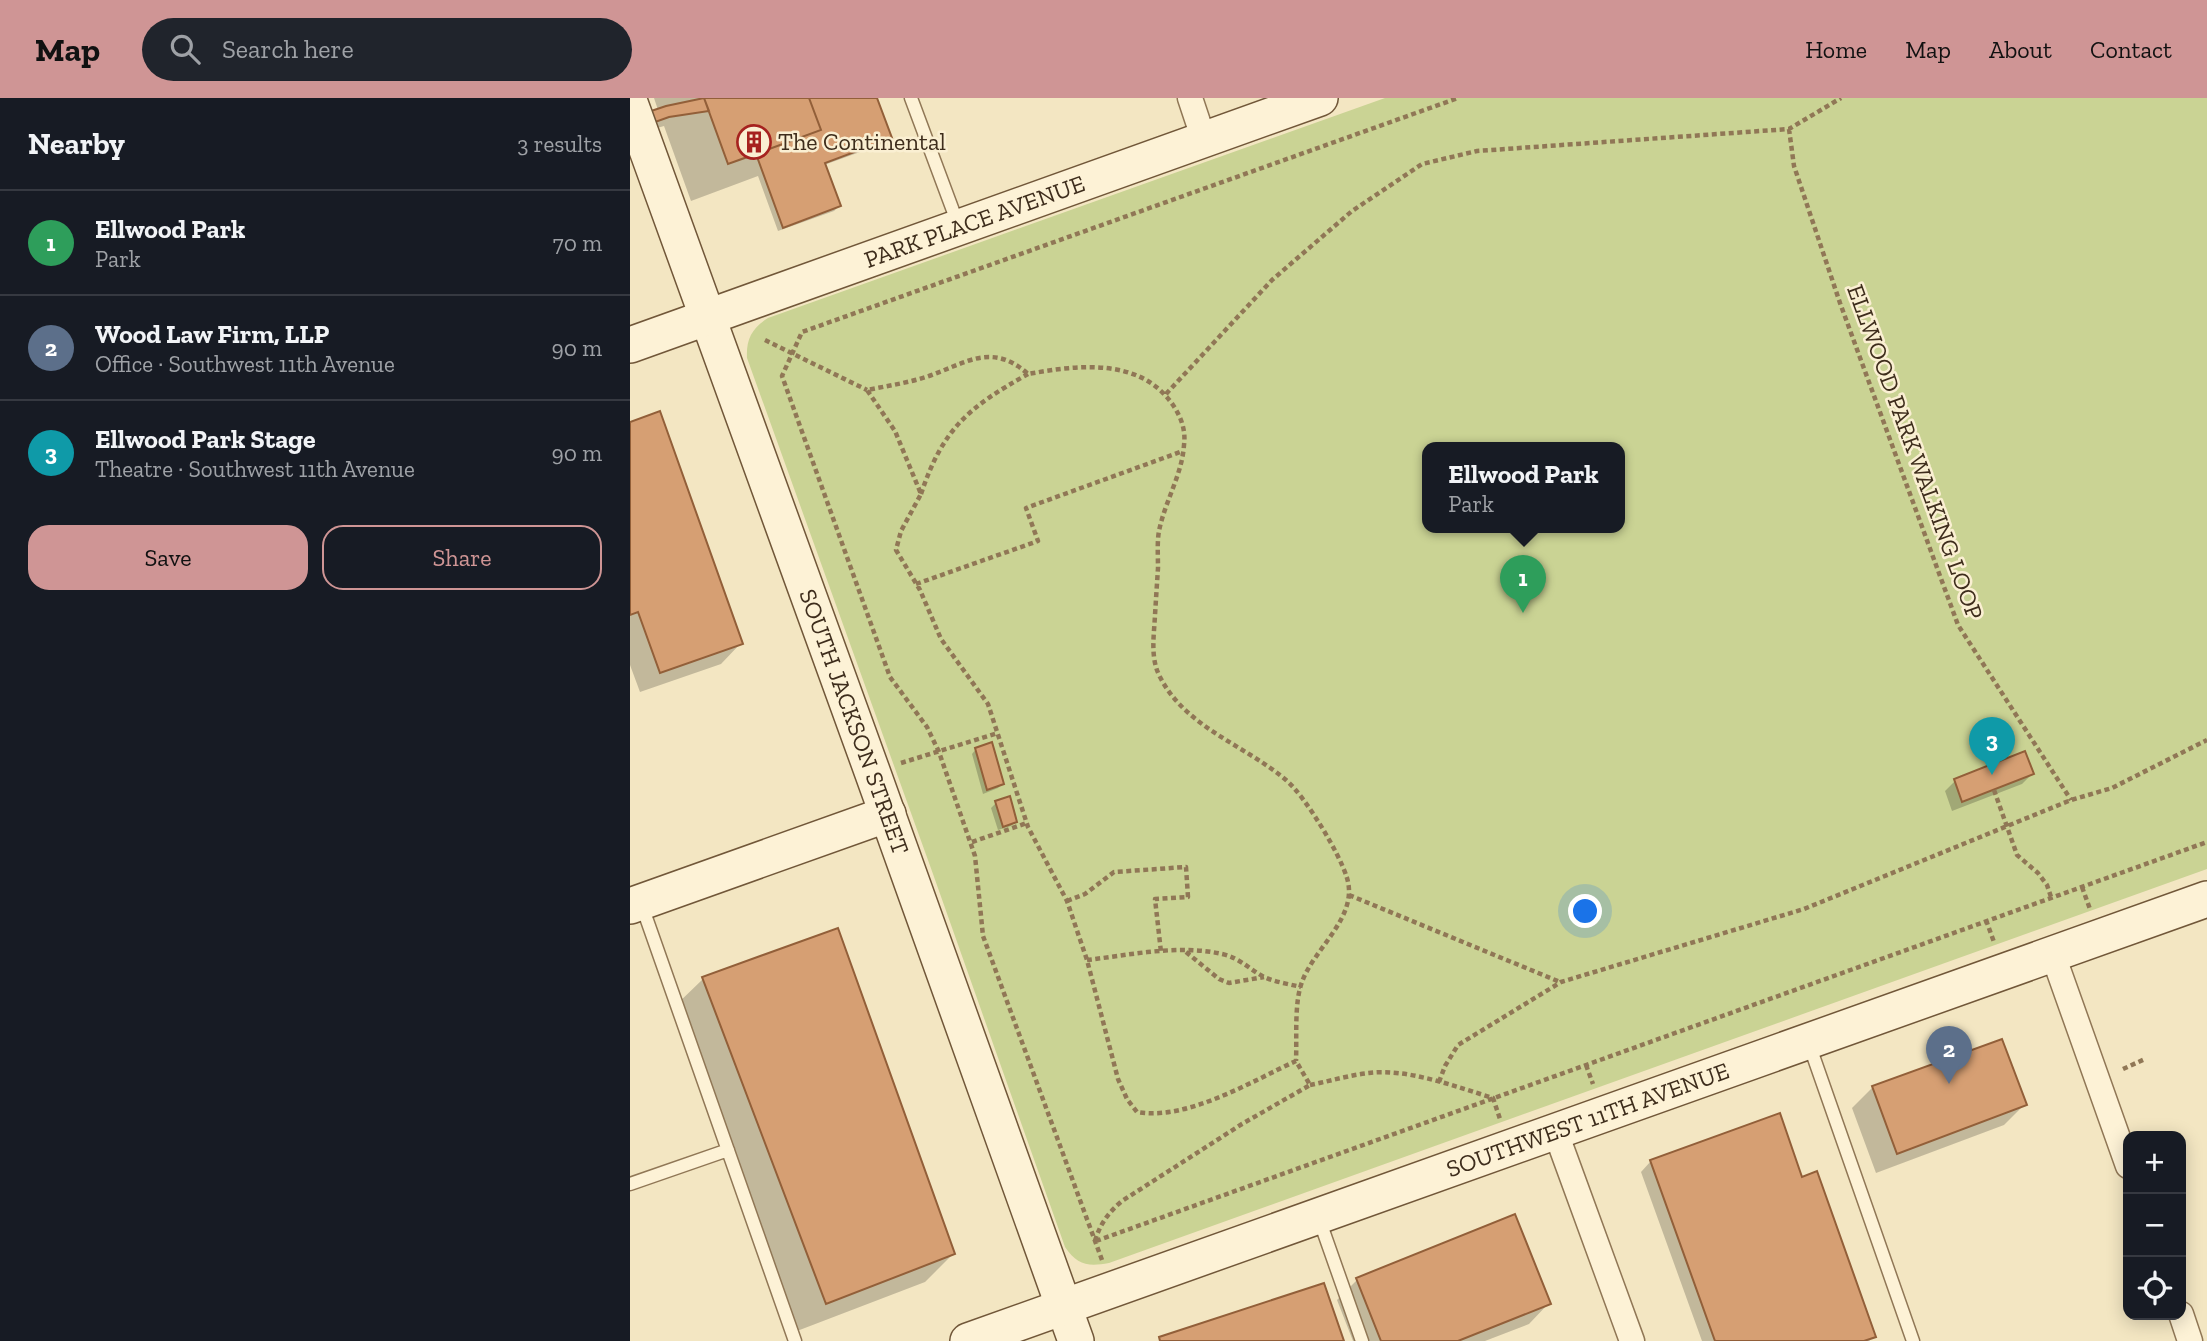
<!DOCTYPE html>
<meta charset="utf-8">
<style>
:root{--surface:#171b24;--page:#20242c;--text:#f1f3f6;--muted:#9ea1a6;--line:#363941;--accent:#cf9595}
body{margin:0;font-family:"Zilla Slab",serif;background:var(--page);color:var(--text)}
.controls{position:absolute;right:21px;bottom:21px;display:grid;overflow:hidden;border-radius:14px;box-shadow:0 4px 18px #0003}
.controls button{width:63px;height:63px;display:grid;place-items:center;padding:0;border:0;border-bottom:2px solid var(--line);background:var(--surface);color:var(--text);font:35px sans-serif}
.you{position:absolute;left:956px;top:814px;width:24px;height:24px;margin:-18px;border:5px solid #fff;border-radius:50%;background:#1a73e8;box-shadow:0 0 0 10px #1a73e833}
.badge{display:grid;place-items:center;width:46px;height:46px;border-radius:50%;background:var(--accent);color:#fff;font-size:23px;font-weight:700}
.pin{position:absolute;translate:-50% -58px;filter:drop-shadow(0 2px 4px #0008)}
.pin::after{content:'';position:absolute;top:37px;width:24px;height:21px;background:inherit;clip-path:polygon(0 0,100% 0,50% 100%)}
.popup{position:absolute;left:792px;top:344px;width:203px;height:91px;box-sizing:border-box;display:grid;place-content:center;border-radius:14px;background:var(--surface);filter:drop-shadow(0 2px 5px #0005);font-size:23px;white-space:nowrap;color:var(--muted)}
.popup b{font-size:26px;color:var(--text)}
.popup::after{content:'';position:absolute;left:50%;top:100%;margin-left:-14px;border:14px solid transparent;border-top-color:var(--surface)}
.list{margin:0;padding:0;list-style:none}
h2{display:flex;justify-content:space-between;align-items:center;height:91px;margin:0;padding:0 28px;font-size:30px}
h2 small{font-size:23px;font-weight:400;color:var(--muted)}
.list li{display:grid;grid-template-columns:46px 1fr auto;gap:21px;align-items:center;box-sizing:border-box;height:105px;padding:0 28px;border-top:2px solid var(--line)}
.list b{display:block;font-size:26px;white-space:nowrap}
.list p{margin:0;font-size:23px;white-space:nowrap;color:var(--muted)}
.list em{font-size:23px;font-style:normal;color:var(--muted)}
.actions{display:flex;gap:14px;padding:21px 28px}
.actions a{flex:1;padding:16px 0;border:2px solid var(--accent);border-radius:21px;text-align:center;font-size:24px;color:var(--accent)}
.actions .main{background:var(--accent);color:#111}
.icon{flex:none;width:38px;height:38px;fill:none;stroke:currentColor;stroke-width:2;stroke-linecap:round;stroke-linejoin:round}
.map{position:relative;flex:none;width:1577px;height:1243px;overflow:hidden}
header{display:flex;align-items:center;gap:42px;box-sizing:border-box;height:98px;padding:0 35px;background:var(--accent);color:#111}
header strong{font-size:33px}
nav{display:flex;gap:38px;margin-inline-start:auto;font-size:24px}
.search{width:490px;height:63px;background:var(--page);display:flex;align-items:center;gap:18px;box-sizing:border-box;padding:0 24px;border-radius:38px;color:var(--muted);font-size:26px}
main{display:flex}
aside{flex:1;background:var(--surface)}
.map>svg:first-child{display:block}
</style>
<header>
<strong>Map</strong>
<div class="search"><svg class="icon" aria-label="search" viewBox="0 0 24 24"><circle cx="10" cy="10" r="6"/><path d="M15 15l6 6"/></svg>Search here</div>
<nav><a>Home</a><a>Map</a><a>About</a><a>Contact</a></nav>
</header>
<main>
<aside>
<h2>Nearby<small>3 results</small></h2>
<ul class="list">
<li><span class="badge" style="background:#2e9e5b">1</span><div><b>Ellwood Park</b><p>Park</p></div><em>70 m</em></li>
<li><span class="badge" style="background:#5c6f8a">2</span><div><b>Wood Law Firm, LLP</b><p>Office · Southwest 11th Avenue</p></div><em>90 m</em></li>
<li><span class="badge" style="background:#0f9aa8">3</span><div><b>Ellwood Park Stage</b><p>Theatre · Southwest 11th Avenue</p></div><em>90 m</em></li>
</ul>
<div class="actions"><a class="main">Save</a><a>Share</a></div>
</aside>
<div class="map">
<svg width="1577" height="1243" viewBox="0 0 1577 1243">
<rect width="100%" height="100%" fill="#f3e6c2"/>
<path fill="#cad394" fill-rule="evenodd" d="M 755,0 L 1577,0 L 1577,771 L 479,1165 C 458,1169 447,1167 435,1149 L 303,776 L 117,260 C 116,241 122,230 138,220 ZM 797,349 L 989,349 L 989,429 L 797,429 Z"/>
<path fill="#0003" d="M 24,0 L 245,0 L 260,40 L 255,45 L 194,67 L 209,108 L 204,113 L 148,133 L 128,78 L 61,103 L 34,28 L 0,38 L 28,12 Z
M 0,326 L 111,545 L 91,566 L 10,594 L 0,567 Z
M 346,651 L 372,686 L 368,690 L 353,696 L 342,656 Z
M 1402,676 L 1392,686 L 1322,713 L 1315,693 L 1325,683 Z
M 366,705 L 386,723 L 381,728 L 368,732 L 361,710 Z
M 73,881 L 323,1156 L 295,1184 L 167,1233 L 44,909 Z
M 1243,989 L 1395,1006 L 1374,1027 L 1246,1075 L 1222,1010 Z
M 1021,1063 L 1171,1081 L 1244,1238 L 1239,1243 L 1072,1243 L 1011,1074 Z
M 727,1182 L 919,1205 L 899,1226 L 855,1243 L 723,1243 L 707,1202 Z"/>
<path fill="#d69f73" stroke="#925f39" stroke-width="2" d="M 74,0 L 79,13 L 39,19 L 0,33 L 0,20 L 36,8 Z
M 74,0 L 247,0 L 262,40 L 195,65 L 211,108 L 153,130 L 126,56 L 98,66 Z
M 74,0 L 179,0 L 191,32 L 98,66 Z
M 30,313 L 113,546 L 30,575 L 8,514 L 0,517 L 0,324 Z
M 362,644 L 374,686 L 357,692 L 345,650 Z
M 1395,653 L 1404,676 L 1332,704 L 1324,681 Z
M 380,698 L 387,724 L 373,729 L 365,703 Z
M 208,830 L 325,1156 L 196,1206 L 72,879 Z
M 1372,941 L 1397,1007 L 1267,1056 L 1242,988 Z
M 1150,1015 L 1172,1079 L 1187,1073 L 1246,1239 L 1234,1243 L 1085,1243 L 1020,1062 Z
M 885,1116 L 921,1206 L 828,1243 L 751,1243 L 726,1180 Z
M 694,1185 L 714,1243 L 530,1243 L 529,1239 Z"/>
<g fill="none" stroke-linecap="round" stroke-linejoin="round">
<g stroke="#907756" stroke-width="15">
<path id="lane" d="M 281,0 L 328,126
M 12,808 L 165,1243
M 1179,946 L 1283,1243
M 0,1086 L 98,1052
M 688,1118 L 732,1243"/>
</g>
<g stroke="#907756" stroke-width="27">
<path id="street" d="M 560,0 L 574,42
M 1423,857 L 1498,1068
M 926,1035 L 1002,1243
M 1551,1216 L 1560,1243"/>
</g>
<g stroke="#715739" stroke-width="38">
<g id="secondary">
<path id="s1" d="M 0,5 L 242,673 L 446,1243"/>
<path id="s2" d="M 0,247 L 690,0"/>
<path d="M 0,808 L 258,716"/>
<path id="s3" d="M 338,1243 L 1577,801"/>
</g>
</g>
<path stroke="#907756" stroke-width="4.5" stroke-dasharray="5 3.5" stroke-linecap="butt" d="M 1159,31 L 1164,68 L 1210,205 L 1328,527 L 1441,702
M 135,242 L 237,292
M 536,296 L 642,182 L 722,113 L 792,66 L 847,53 L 1159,31 L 1211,0
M 291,396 C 313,330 339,309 398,276
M 286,486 L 408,443 L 396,410 L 553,353
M 271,665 L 368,635
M 1364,692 L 1387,757 L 1408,775 L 1417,787 L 1421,799
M 342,744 L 397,725
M 1452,789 L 1460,811
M 719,797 L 930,884
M 437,803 L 455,796 L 484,774 L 556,769 L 558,799 L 525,801 L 531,854
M 1356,822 L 1364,844
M 556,854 L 589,881 L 599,885 L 634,879
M 457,862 C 500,857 549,846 592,856 C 610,860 619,871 634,879 C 645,884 659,886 671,889
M 956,967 L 963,986
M 1493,971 L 1515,961
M 809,984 L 815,968 L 828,947 L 931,884 L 1174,811 L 1441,702 L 1482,690 L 1577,642
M 680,987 C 700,983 720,977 739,975 C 777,970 827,989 863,1000 L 870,1021
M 465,1143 C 470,1126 478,1115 492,1103 L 612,1026 L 680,987 L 666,963 C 622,983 557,1023 507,1014 L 497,1001 L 488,981 L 457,862 L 437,803 L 398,729 L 358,606 L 311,541 L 290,492 L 266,452 L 271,433 L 291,396 L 265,333 L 237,292 C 257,288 277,285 296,279 C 335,266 361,243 398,276 C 448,267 510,259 543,307 C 551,319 556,332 554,347 C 552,377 535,403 529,433 C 527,444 528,458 528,470 C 527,485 526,501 525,517 C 524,538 520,560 530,579 C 556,630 615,647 656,682 C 675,698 710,756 717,780 C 729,819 684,850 672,884 C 664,905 667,939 666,963
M 466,1143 L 1577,744
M 472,1162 L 353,838 L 345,758 L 309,654 L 297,629 L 260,579 L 152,278 L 172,234 L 828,0"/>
<use href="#lane" stroke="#fdf2d6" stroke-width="12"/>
<use href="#street" stroke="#fdf2d6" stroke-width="24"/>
<use href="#secondary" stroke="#fdf2d6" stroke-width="35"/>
</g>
<defs>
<g id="building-ring" transform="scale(1.75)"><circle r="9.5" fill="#faefd2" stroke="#a6221f" stroke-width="1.5"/><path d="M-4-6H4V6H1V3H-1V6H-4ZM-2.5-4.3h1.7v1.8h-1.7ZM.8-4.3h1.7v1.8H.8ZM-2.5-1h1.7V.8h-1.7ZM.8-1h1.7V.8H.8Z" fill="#a6221f"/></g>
</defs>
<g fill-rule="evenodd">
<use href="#building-ring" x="124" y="44"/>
</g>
<g text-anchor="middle" stroke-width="5" stroke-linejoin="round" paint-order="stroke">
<g font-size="24" fill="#3e2d1c" stroke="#faefd2" text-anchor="start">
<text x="148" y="52">The Continental</text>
</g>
<g font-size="24" fill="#3e2d1c" stroke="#faefd2">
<text dy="8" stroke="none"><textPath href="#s2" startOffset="366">PARK PLACE AVENUE</textPath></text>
<text transform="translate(1285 354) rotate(70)" y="8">ELLWOOD PARK WALKING LOOP</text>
<text dy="8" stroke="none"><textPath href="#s1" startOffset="658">SOUTH JACKSON STREET</textPath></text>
<text dy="8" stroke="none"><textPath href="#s3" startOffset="658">SOUTHWEST 11TH AVENUE</textPath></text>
</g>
</g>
</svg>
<div class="controls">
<button>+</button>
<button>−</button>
<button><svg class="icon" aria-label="locate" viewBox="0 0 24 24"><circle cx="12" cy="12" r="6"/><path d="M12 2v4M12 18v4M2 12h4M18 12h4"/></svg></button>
</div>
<div class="you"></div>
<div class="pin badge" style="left:893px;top:515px;background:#2e9e5b">1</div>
<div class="popup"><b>Ellwood Park</b>Park</div>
<div class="pin badge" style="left:1319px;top:986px;background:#5c6f8a">2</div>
<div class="pin badge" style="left:1362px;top:677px;background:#0f9aa8">3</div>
</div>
</main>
